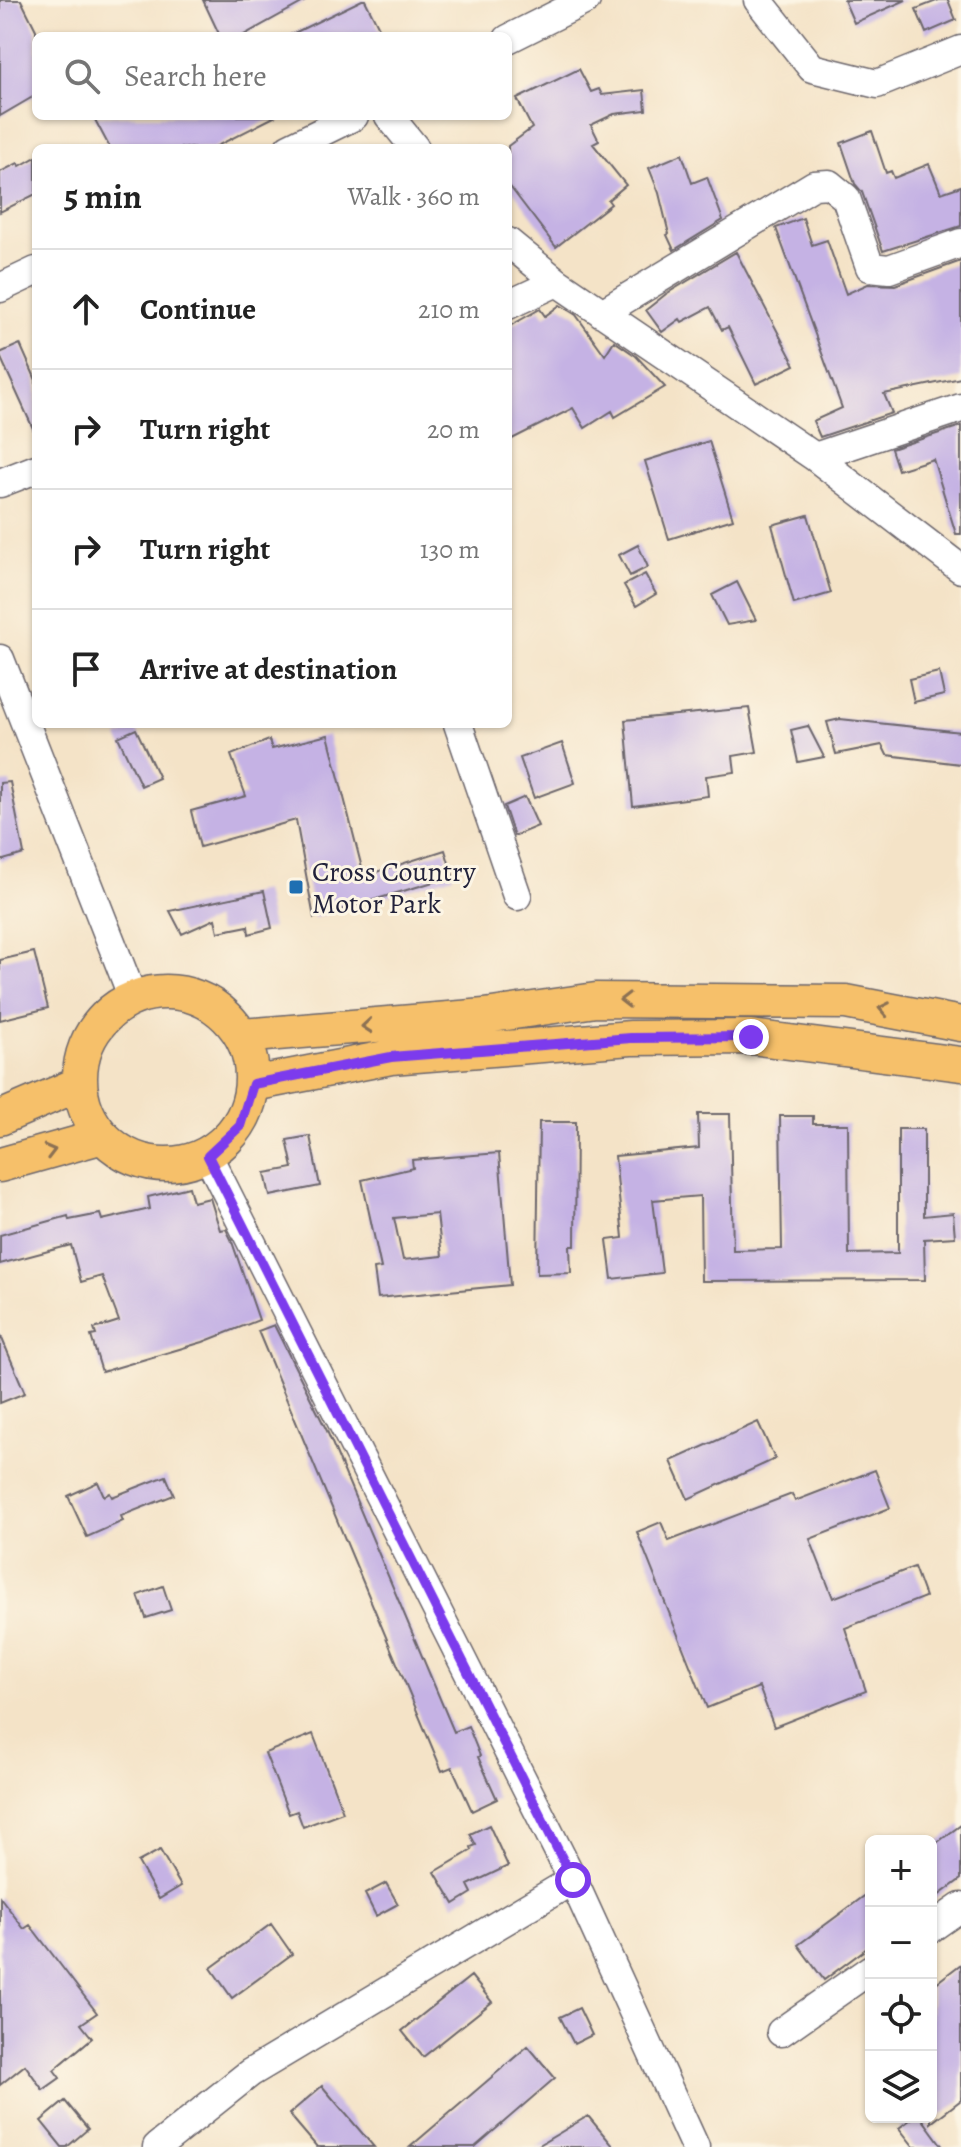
<!DOCTYPE html>
<meta charset="utf-8">
<style>
:root{--surface:#fff;--page:#f2f2f2;--text:#222;--muted:#767676;--line:#e0e0e0}
body{margin:0;font-family:Alegreya,serif;background:var(--page);color:var(--text)}
.controls{position:absolute;right:24px;bottom:24px;display:grid;overflow:hidden;border-radius:12px;box-shadow:0 2px 6px #0004}
.controls button{width:72px;height:72px;display:grid;place-items:center;padding:0;border:0;border-bottom:2px solid var(--line);background:var(--surface);color:var(--text);font:40px sans-serif}
.stop{position:absolute;width:24px;height:24px;margin:-18px;border:6px solid #7c3aed;border-radius:50%;background:#fff}
.stop.end{background:#7c3aed;border-color:#fff;box-shadow:0 2px 8px #0008}
.list{margin:0;padding:0;list-style:none}
h2{display:flex;justify-content:space-between;align-items:center;height:104px;margin:0;padding:0 32px;font-size:34px}
h2 small{font-size:26px;font-weight:400;color:var(--muted)}
.list li{display:grid;grid-template-columns:52px 1fr auto;gap:24px;align-items:center;box-sizing:border-box;height:120px;padding:0 32px;border-top:2px solid var(--line)}
.list b{display:block;font-size:30px;white-space:nowrap}
.list em{font-size:26px;font-style:normal;color:var(--muted)}
.icon{flex:none;width:44px;height:44px;fill:none;stroke:currentColor;stroke-width:2;stroke-linecap:round;stroke-linejoin:round}
.map{position:relative;flex:none;width:961px;height:2147px;overflow:hidden}
.search{position:absolute;background:var(--surface);box-shadow:0 2px 6px #0004;left:32px;top:32px;width:480px;height:88px;display:flex;align-items:center;gap:20px;box-sizing:border-box;padding:0 28px;border-radius:12px;color:var(--muted);font-size:30px}
.panel{position:absolute;background:var(--surface);box-shadow:0 2px 6px #0004;left:32px;top:144px;width:480px;height:584px;border-radius:12px}
.map>svg:first-child{display:block}
</style>
<div class="map">
<svg width="961" height="2147" viewBox="0 0 961 2147">
<rect width="100%" height="100%" fill="#fcf5e5"/>
<filter id="ink" filterUnits="userSpaceOnUse"><feTurbulence type="fractalNoise" baseFrequency=".0125" numOctaves="2"/><feDisplacementMap in="SourceGraphic" scale="16" xChannelSelector="R" yChannelSelector="G"/><feConvolveMatrix kernelMatrix="1 2 1 2 8 2 1 2 1" color-interpolation-filters="sRGB"/></filter>
<filter id="wash" filterUnits="userSpaceOnUse"><feTurbulence type="fractalNoise" baseFrequency=".006" numOctaves="4" result="noise"/><feDisplacementMap in="SourceGraphic" scale="32" xChannelSelector="R" yChannelSelector="G"/><feGaussianBlur stdDeviation="1.8" result="paint"/><feColorMatrix in="noise" values="0 0 0 0 0 0 0 0 0 0 0 0 0 0 0 0 0 1.4 0 .05"/><feComposite in="paint" operator="in"/></filter>
<g filter="url(#wash)">
<rect width="100%" height="100%" fill="#f4e3c7"/>
<g id="blocks">
<path fill="#c5b2e4" fill-rule="evenodd" d="M 0,0 L 21,0 L 36,30 L 36,95 L 0,116 Z
M 203,0 L 307,0 L 242,36 L 220,36 Z
M 362,0 L 365,0 L 383,36 L 288,36 Z
M 844,0 L 906,0 L 854,23 Z
M 939,0 L 948,0 L 956,20 L 926,33 L 916,9 Z
M 579,69 L 591,92 L 599,89 L 602,95 L 644,90 L 646,110 L 614,114 L 591,125 L 599,141 L 593,144 L 626,185 L 608,200 L 611,204 L 556,247 L 508,184 L 508,146 L 532,128 L 517,99 Z
M 93,116 L 276,116 L 213,148 L 110,148 Z
M 872,131 L 886,173 L 891,171 L 894,178 L 929,164 L 941,193 L 961,186 L 961,226 L 883,251 L 862,192 L 855,184 L 841,143 Z
M 682,154 L 692,183 L 707,177 L 723,220 L 674,250 L 667,235 L 669,234 L 659,193 L 649,168 Z
M 36,157 L 36,194 L 0,212 L 0,172 L 18,163 L 20,166 Z
M 803,218 L 812,245 L 827,240 L 846,294 L 868,284 L 895,285 L 961,261 L 961,378 L 884,394 L 892,413 L 820,437 L 813,421 L 842,408 L 776,228 Z
M 736,252 L 795,365 L 756,384 L 728,327 L 722,330 L 710,307 L 682,322 L 680,319 L 662,332 L 646,310 L 666,294 Z
M 560,305 L 576,315 L 605,355 L 614,341 L 636,356 L 665,387 L 615,417 L 612,411 L 585,428 L 573,408 L 508,441 L 508,327 L 540,309 L 545,316 Z
M 20,344 L 36,380 L 36,435 L 0,356 L 0,353 Z
M 961,426 L 961,534 L 956,534 L 933,459 L 898,470 L 891,449 Z
M 709,441 L 733,519 L 669,539 L 645,461 Z
M 808,515 L 831,593 L 794,604 L 772,525 Z
M 638,545 L 648,567 L 630,576 L 619,555 Z
M 645,574 L 656,594 L 636,606 L 624,585 Z
M 737,582 L 756,620 L 727,625 L 712,595 Z
M 939,672 L 944,695 L 914,702 L 909,679 Z
M 749,708 L 757,752 L 733,756 L 735,772 L 706,776 L 708,796 L 633,806 L 625,720 Z
M 840,719 L 961,732 L 961,764 L 887,755 L 882,745 L 836,754 L 827,722 Z
M 808,726 L 824,757 L 798,762 L 791,730 Z
M 136,729 L 159,778 L 141,786 L 118,737 Z
M 328,735 L 364,876 L 445,850 L 453,876 L 314,918 L 296,820 L 200,847 L 191,811 L 246,796 L 231,755 L 269,740 L 272,749 Z
M 562,743 L 575,783 L 534,798 L 520,758 Z
M 10,782 L 24,854 L 0,861 L 0,783 Z
M 525,797 L 538,826 L 514,836 L 504,806 Z
M 264,891 L 272,928 L 249,934 L 248,926 L 218,932 L 215,919 L 182,934 L 170,911 Z
M 34,952 L 48,1008 L 0,1020 L 0,960 Z
M 698,1114 L 730,1114 L 733,1250 L 782,1249 L 780,1116 L 813,1116 L 813,1124 L 848,1124 L 849,1254 L 898,1253 L 898,1129 L 924,1129 L 924,1216 L 953,1213 L 955,1237 L 924,1239 L 925,1280 L 701,1281 L 700,1196 L 653,1200 L 662,1273 L 612,1279 L 607,1240 L 623,1238 L 615,1156 L 699,1148 Z
M 539,1122 L 576,1122 L 575,1246 L 570,1246 L 571,1273 L 537,1274 Z
M 310,1136 L 320,1186 L 270,1196 L 265,1173 L 293,1168 L 287,1140 Z
M 499,1153 L 510,1285 L 378,1298 L 374,1269 L 381,1268 L 362,1180 L 413,1168 L 412,1160 ZM 437,1214 L 442,1256 L 403,1260 L 394,1218 Z
M 189,1187 L 193,1202 L 210,1198 L 220,1230 L 226,1229 L 231,1239 L 259,1320 L 203,1342 L 102,1372 L 91,1336 L 96,1335 L 94,1329 L 119,1321 L 102,1276 L 81,1282 L 71,1245 L 0,1264 L 0,1235 L 68,1216 L 69,1220 L 100,1214 L 102,1220 L 150,1209 L 148,1197 Z
M 274,1325 L 327,1431 L 454,1732 L 468,1726 L 480,1756 L 478,1757 L 497,1799 L 472,1811 L 452,1767 L 442,1771 L 258,1331 Z
M 0,1334 L 25,1393 L 0,1403 Z
M 758,1422 L 775,1459 L 688,1499 L 671,1461 Z
M 875,1470 L 890,1508 L 810,1539 L 833,1598 L 914,1567 L 925,1597 L 845,1628 L 866,1691 L 774,1727 L 759,1687 L 707,1708 L 637,1532 L 661,1522 L 669,1541 L 792,1494 L 795,1501 Z
M 166,1476 L 174,1495 L 121,1516 L 123,1521 L 87,1537 L 68,1496 L 98,1482 L 104,1496 L 110,1493 L 112,1497 Z
M 163,1586 L 171,1610 L 146,1618 L 138,1595 Z
M 313,1734 L 343,1812 L 303,1827 L 297,1811 L 289,1814 L 265,1753 Z
M 489,1825 L 508,1866 L 468,1885 L 472,1893 L 454,1904 L 435,1872 L 472,1850 L 471,1847 L 476,1845 L 470,1834 Z
M 961,1825 L 961,1879 L 931,1901 L 931,1847 Z
M 160,1850 L 181,1886 L 159,1899 L 138,1862 Z
M 386,1883 L 398,1904 L 376,1916 L 365,1894 Z
M 871,1891 L 871,1945 L 824,1980 L 798,1945 Z
M 0,1897 L 24,1929 L 30,1925 L 97,2013 L 81,2024 L 92,2038 L 54,2070 L 60,2078 L 43,2090 L 25,2065 L 0,2085 Z
M 271,1924 L 292,1954 L 232,1998 L 211,1968 Z
M 961,1964 L 961,2100 L 931,2123 L 931,1987 Z
M 471,1976 L 492,2002 L 423,2057 L 402,2031 Z
M 579,2008 L 592,2035 L 574,2044 L 560,2017 Z
M 528,2046 L 555,2078 L 475,2147 L 410,2147 Z
M 322,2086 L 374,2147 L 317,2147 L 289,2114 Z
M 65,2101 L 88,2129 L 67,2147 L 62,2147 L 41,2121 Z
M 588,2116 L 614,2147 L 536,2147 Z
M 914,2117 L 921,2117 L 943,2147 L 914,2147 L 899,2128 Z"/>
</g>
</g>
<g filter="url(#ink)">
<use href="#blocks" fill-opacity="0" stroke="#6c666c" stroke-width="2"/>
<g fill="none" stroke-linecap="round" stroke-linejoin="round">
<g stroke="#6c666c" stroke-width="31">
<path id="minor" d="M 758,0 L 812,68 L 877,84 L 961,50
M 508,39 L 586,0
M 389,116 L 415,148
M 289,148 L 354,116
M 508,242 L 557,282 L 815,457 L 961,569
M 0,288 L 36,271
M 508,305 L 557,282
M 602,313 L 814,185 L 829,184 L 846,198 L 870,267 L 889,269 L 961,243
M 815,457 L 961,408
M 0,483 L 36,469
M 0,659 L 133,998
M 458,724 L 517,896
M 208,1156 L 573,1880 L 695,2147
M 931,1928 L 961,1907
M 781,2032 L 871,1969
M 157,2147 L 250,2073 L 573,1880"/>
</g>
<g stroke="#6c666c" stroke-width="37">
<path id="major" d="M80 1078a86 86 0 1 1 172 0a86 86 0 1 1-172 0Z
M 242,1036 L 485,1016 L 596,1000 L 846,1002 L 961,1024
M 253,1084 L 391,1057 L 631,1038 L 751,1037 L 961,1064
M 0,1118 L 79,1084
M 0,1165 L 100,1137"/>
</g>
<use href="#minor" stroke="#fff" stroke-width="28"/>
<use href="#major" stroke="#f6c06b" stroke-width="34"/>
</g>
<defs><path id="oneway-chevron" d="M-2-3.5L2.5 0L-2 3.5" fill="none" stroke-width="1.6" stroke-linecap="round" stroke-linejoin="round" transform="scale(2)"/></defs>
<g stroke="#8c7153">
<use href="#oneway-chevron" transform="translate(625 1000) rotate(-180)"/>
<use href="#oneway-chevron" transform="translate(884 1009) rotate(-169)"/>
<use href="#oneway-chevron" transform="translate(367 1026) rotate(175)"/>
<use href="#oneway-chevron" transform="translate(50 1151) rotate(-15)"/>
</g>
</g>
<g fill="none" stroke-linecap="round" stroke-linejoin="round" filter="url(#ink)">
<path stroke="#7c3aed" stroke-width="10" d="M 573,1880 L 208,1156 L 240,1126 L 253,1084 L 391,1057 L 631,1038 L 751,1037"/>
</g>
<rect fill="#1f6fb2" stroke="#fcf5e5" stroke-width="3" x="288" y="879" width="16" height="16" rx="4"/>
<g text-anchor="middle" stroke-width="6" stroke-linejoin="round" paint-order="stroke">
<g font-size="28" fill="#22223b" stroke="#fcf5e5" text-anchor="start">
<text x="312" y="881">Cross Country<tspan x="312" dy="32">Motor Park</tspan></text>
</g>
</g>
</svg>
<div class="controls">
<button>+</button>
<button>−</button>
<button><svg class="icon" aria-label="locate" viewBox="0 0 24 24"><circle cx="12" cy="12" r="6"/><path d="M12 2v4M12 18v4M2 12h4M18 12h4"/></svg></button>
<button><svg class="icon" aria-label="layers" viewBox="0 0 24 24"><path d="M12 4l9 5-9 5-9-5zM3 14l9 5 9-5"/></svg></button>
</div>
<div class="stop" style="left:573px;top:1880px"></div>
<div class="stop end" style="left:751px;top:1037px"></div>
<div class="search"><svg class="icon" aria-label="search" viewBox="0 0 24 24"><circle cx="10" cy="10" r="6"/><path d="M15 15l6 6"/></svg>Search here</div>
<section class="panel">
<h2>5 min<small>Walk · 360 m</small></h2>
<ul class="list">
<li><svg class="icon" aria-label="ahead" viewBox="0 0 24 24"><path d="M12 20V5M6 11l6-6 6 6"/></svg><div><b>Continue</b></div><em>210 m</em></li>
<li><svg class="icon" aria-label="right" viewBox="0 0 24 24"><path d="M7 20v-9h11M14 6l5 5-5 5"/></svg><div><b>Turn right</b></div><em>20 m</em></li>
<li><svg class="icon" aria-label="right" viewBox="0 0 24 24"><path d="M7 20v-9h11M14 6l5 5-5 5"/></svg><div><b>Turn right</b></div><em>130 m</em></li>
<li><svg class="icon" aria-label="arrive" viewBox="0 0 24 24"><path d="M6 21V4h12l-3 4 3 4H6"/></svg><div><b>Arrive at destination</b></div></li>
</ul>
</section>
</div>
